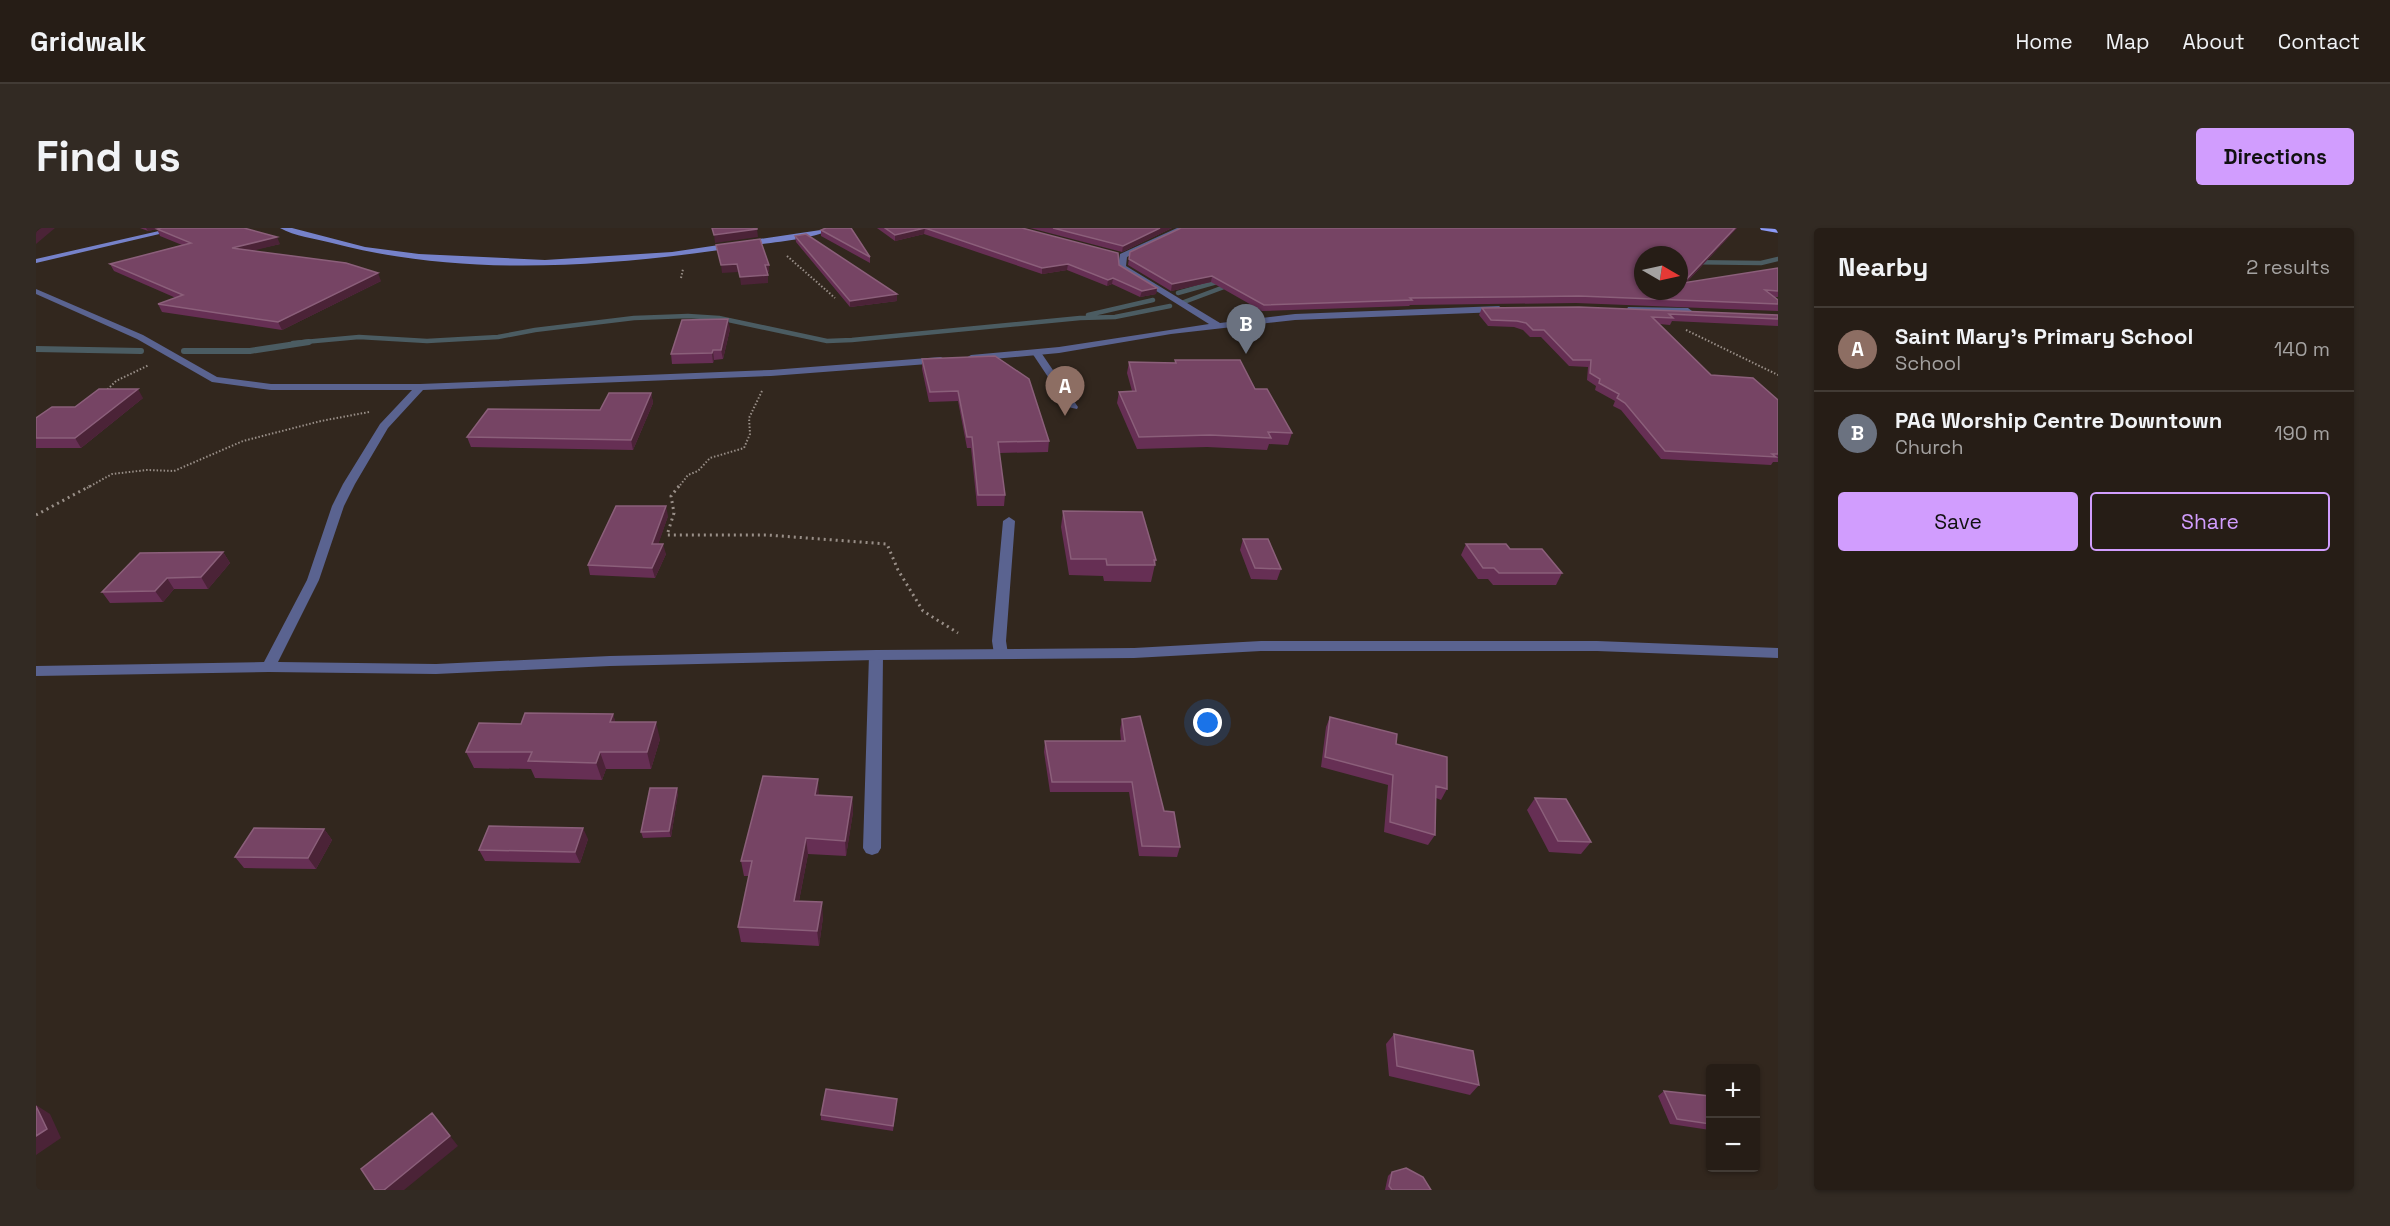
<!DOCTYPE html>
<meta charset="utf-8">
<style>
:root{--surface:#261d16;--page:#322a23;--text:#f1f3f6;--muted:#a4a2a1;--line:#423b35;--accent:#d19dfe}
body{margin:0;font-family:"Space Grotesk",sans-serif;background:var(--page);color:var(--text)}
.controls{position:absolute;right:18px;bottom:18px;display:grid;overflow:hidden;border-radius:6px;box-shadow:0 2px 4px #0004}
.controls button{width:54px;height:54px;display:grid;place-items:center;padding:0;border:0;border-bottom:2px solid var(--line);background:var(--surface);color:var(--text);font:30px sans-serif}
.compass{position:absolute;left:1598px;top:18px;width:54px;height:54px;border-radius:50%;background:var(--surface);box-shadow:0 2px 4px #0004;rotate:99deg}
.you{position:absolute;left:1172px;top:495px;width:21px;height:21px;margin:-15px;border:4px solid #fff;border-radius:50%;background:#1a73e8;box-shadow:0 0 0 9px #1a73e833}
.badge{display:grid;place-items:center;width:39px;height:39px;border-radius:50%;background:var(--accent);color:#fff;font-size:20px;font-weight:700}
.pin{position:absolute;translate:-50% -50px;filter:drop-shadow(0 2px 3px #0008)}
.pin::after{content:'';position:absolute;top:32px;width:21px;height:18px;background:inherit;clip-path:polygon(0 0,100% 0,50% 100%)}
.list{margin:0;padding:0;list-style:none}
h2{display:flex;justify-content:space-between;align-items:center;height:78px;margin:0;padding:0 24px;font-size:26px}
h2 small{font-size:20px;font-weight:400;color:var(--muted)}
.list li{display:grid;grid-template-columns:39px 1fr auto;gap:18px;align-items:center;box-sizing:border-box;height:84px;padding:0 24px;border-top:2px solid var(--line)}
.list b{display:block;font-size:22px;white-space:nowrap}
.list p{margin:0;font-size:20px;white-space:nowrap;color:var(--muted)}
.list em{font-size:20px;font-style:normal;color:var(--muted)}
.actions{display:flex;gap:12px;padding:18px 24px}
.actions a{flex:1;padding:14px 0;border:2px solid var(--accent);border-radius:6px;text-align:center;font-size:21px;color:var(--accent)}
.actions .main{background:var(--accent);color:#111}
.map{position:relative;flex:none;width:1742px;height:962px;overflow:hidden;border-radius:6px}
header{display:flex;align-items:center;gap:36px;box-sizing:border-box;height:84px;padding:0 30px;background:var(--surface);border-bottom:2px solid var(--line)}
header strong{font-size:28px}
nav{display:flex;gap:33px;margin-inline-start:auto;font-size:21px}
.intro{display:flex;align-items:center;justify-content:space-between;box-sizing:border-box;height:144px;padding:0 36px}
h1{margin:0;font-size:42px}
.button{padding:15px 27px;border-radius:6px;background:var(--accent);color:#111;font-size:21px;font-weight:700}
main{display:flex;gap:36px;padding:0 36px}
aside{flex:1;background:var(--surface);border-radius:6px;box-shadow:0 2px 4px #0004}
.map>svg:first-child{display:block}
</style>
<header>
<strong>Gridwalk</strong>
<nav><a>Home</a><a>Map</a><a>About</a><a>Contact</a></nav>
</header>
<div class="intro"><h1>Find us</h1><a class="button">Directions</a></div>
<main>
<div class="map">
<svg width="1742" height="962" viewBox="0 0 1742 962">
<rect width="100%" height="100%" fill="#32271e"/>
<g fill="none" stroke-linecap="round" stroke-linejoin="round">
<path stroke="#4b5c62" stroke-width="4.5" d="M 1643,34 L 1725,35 L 1742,31
M 1142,65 L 1188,52
M 1148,74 L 1196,56
M 1052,87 L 1117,72
M 257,115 L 323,109 L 391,113 L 462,109 L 499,102 L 598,90 L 652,88 L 683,90 L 791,113 L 816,112 L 1044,90 L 1079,89 L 1134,78"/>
<path stroke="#4b5c62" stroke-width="6" d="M 0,121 L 105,123
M 148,123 L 214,123 L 273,114"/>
<path stroke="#998f88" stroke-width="2" stroke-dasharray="1.5 2" stroke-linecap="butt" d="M 751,28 L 799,70
M 645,50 L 647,41
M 1650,102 L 1742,147
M 69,164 L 80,153 L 113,137
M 51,260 L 76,246 L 111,242 L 138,243 L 207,213 L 285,193 L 333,184
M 642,260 L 652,247 L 662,243 L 674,230 L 708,220 L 714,206 L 713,190 L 726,163"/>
<path stroke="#998f88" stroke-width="3" stroke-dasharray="2 4" stroke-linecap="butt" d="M 643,258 L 635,268 L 638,285 L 631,307 L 731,307 L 851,316 L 862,342 L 887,383 L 922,405
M 0,287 L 54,258"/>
<path fill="#5a6390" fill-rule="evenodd" d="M 1001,122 L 1004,123 L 1042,179 L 1041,181 L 1032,179 L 996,125 Z
M 973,289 L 979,293 L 970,413 L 972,426 L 965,431 L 958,426 L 956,413 L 967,293 Z
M 840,422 L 847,427 L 845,620 L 842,625 L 836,627 L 830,625 L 827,620 L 833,427 Z"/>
<path fill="#5a6390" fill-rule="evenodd" d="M 1141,0 L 1151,0 L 1091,29 L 1090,38 L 1184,95 L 1259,86 L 1463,78 L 1467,81 L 1463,84 L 1259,92 L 1135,106 L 1023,125 L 935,133 L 930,130 L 935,127 L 1023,119 L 1173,96 L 1082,39 L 1084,26 Z
M 0,61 L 107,107 L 181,149 L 235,156 L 384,156 L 735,142 L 905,129 L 910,132 L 905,135 L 735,148 L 387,162 L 352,200 L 319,256 L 308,278 L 283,352 L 242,434 L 400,436 L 574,428 L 840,422 L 1098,420 L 1225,413 L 1561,413 L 1742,420 L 1742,430 L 1561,423 L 1225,423 L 1098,430 L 840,432 L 574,438 L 400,446 L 233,444 L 0,448 L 0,438 L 228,434 L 271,352 L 296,278 L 307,256 L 344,196 L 376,162 L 235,162 L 176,154 L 101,111 L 0,66 Z
M 1592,79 L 1652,80 L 1656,83 L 1652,86 L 1595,84 L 1591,81 Z"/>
<path fill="#7682ca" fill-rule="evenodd" d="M 136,0 L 149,0 L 0,35 L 0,31 Z
M 244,0 L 256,0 L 329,19 L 383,26 L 509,32 L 636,24 L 798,0 C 779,11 740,14 718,17 C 581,38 432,51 296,15 C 280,11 258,8 244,0 Z"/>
<path fill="#8b9af7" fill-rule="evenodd" d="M 1724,0 L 1742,1 L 1742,5 L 1725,2 Z"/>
</g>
<path fill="#662f54" d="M 104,0 L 208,0 L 244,16 L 217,22 L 345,53 L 246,102 L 126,84 L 122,76 L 140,70 L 78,43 L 74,36 L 146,17 L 124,8 L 121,1 L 112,3 Z
M 841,0 L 986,0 L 1083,37 L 1121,60 L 1120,66 L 1104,69 L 1076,56 L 1071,58 L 1031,42 L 1006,46 L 888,6 L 859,13 Z
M 994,0 L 1136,0 L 1086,24 Z
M 1145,0 L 1701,0 L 1650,55 L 1742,40 L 1742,69 L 1739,69 L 1742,76 L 1742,83 L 1540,75 L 1374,77 L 1373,78 L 1226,83 L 1175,54 L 1135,63 L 1092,37 L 1094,24 Z
M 785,2 L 834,29 L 834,35 L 785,8 Z
M 759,8 L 861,66 L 861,73 L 814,79 L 760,14 Z
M 1446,80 L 1742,87 L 1742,98 L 1636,93 L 1634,97 L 1623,96 L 1675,147 L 1742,172 L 1742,234 L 1737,234 L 1735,237 L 1625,231 L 1585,182 L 1577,178 L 1579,173 L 1559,162 L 1560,158 L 1551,152 L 1552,139 L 1533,138 L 1505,109 L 1494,109 L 1487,102 L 1478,99 L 1452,98 L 1443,87 Z
M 694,101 L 687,131 L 678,132 L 677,135 L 636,136 L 635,126 Z
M 886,131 L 1013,213 L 1012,224 L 963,225 L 969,267 L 968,278 L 941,278 L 935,220 L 931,220 L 922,173 L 893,174 L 886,141 Z
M 1139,132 L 1219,161 L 1256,205 L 1252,217 L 1233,216 L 1231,222 L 1171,219 L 1101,221 L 1081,175 L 1083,164 L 1096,163 L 1091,145 L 1093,134 L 1139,135 Z
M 615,165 L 617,175 L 597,222 L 435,219 L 431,209 L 564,182 Z
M 107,170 L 45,220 L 0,220 L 0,190 L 39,179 Z
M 1027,283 L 1120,332 L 1115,354 L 1068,353 L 1067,348 L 1033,347 L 1025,299 Z
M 632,288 L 622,316 L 630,326 L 619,350 L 554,347 L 552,337 Z
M 1207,311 L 1245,341 L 1241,352 L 1215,351 L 1204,322 Z
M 1430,316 L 1474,321 L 1526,345 L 1520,357 L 1457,357 L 1452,351 L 1442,351 L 1425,327 Z
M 187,324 L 194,335 L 172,361 L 138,361 L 127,374 L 74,375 L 66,364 Z
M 577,486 L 579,494 L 624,511 L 615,541 L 570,541 L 566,552 L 499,550 L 495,541 L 438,540 L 430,524 L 485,496 Z
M 1294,489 L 1360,516 L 1411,561 L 1405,572 L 1400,570 L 1399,607 L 1392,617 L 1348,604 L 1352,557 L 1285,539 L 1290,499 Z
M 1086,491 L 1144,619 L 1141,629 L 1103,628 L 1093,564 L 1014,564 L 1008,524 L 1009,513 L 1085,513 L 1084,502 Z
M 642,565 L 635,609 L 607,610 L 605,604 Z
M 783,567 L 816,569 L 817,584 L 810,628 L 772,626 L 763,673 L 787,689 L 783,718 L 705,714 L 702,699 L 713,648 L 708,648 L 705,633 Z
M 1499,570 L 1555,614 L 1545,626 L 1513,624 L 1491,582 Z
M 288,601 L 296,612 L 280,641 L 208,640 L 199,629 Z
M 552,611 L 544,635 L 449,633 L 443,622 Z
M 1358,806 L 1443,857 L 1434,867 L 1353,848 L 1350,816 Z
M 1628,863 L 1674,868 L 1674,902 L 1634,896 L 1622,868 Z
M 861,871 L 857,903 L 785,892 L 785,887 Z
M 1356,944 L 1395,962 L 1349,962 L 1352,948 Z"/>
<path fill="#4b2337" d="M 5,0 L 19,0 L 0,16 L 0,4 Z
M 110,0 L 126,0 L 112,3 Z
M 889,0 L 888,6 L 859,13 L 859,7 Z
M 1124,0 L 1136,0 L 1086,24 L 1087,18 Z
M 1699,0 L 1701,0 L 1644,61 L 1647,55 Z
M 721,1 L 722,9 L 679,15 L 678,7 Z
M 241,9 L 244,16 L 200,27 L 196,20 Z
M 701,36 L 702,44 L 686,45 L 685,37 Z
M 1032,36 L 1031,42 L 1006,46 L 1006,40 Z
M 729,37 L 733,37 L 733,44 L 730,45 Z
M 342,45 L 345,53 L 246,102 L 242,94 Z
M 732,47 L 732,55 L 705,57 L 704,49 Z
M 1176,48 L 1175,54 L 1135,63 L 1136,56 Z
M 1077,50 L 1076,56 L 1071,58 L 1072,52 Z
M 1121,60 L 1120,66 L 1104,69 L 1106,63 Z
M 861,66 L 861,73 L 814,79 L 814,73 Z
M 692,91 L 694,101 L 687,131 L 685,122 Z
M 677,122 L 678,132 L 677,135 L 676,125 Z
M 102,161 L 107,170 L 45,220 L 39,210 Z
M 615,165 L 617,175 L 597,222 L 595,212 Z
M 630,278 L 632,288 L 619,326 L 616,316 Z
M 627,316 L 630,326 L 619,350 L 616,340 Z
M 187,324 L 194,335 L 172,361 L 165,349 Z
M 131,350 L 138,361 L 127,374 L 119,363 Z
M 577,486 L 582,503 L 574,494 Z
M 620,494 L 624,511 L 615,541 L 611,524 Z
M 564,524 L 570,541 L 566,552 L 560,535 Z
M 782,551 L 783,567 L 779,567 Z
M 641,560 L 642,565 L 635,609 L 633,603 Z
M 816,569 L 817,584 L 810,628 L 809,613 Z
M 547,600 L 552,611 L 544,635 L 539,624 Z
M 288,601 L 296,612 L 280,641 L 272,630 Z
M 770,610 L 772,626 L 760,688 L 758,673 Z
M 786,674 L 787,689 L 783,718 L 781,703 Z
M 0,877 L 14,886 L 25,910 L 0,927 Z
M 396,885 L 422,918 L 368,962 L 348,962 Z"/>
<path fill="#764464" stroke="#8b5f7a" stroke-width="1.5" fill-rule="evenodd" d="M 126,0 L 208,0 L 241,9 L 196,20 L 310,35 L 342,45 L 242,94 L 122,76 L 147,67 L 74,36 L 155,15 L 121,1 Z
M 676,0 L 721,0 L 721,1 L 678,7 Z
M 790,0 L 815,0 L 834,29 L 785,2 Z
M 849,0 L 986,0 L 1082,25 L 1083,37 L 1121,60 L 1106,63 L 1077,50 L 1072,52 L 1032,36 L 1006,40 L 889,0 L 859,7 Z
M 1017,0 L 1124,0 L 1087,18 Z
M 1145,0 L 1699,0 L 1647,55 L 1742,40 L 1742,63 L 1729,62 L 1742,72 L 1742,76 L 1543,68 L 1374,70 L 1376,72 L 1228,77 L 1176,48 L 1136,56 L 1093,31 L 1094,24 ZM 1607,27 L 1643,27 L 1643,63 L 1607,63 Z
M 770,6 L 861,66 L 814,73 L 759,8 Z
M 724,11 L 733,37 L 729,37 L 732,47 L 704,49 L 701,36 L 685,37 L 680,17 Z
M 1543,79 L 1742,87 L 1742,91 L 1633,86 L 1637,90 L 1616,89 L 1675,147 L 1717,150 L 1742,172 L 1742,226 L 1736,226 L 1740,229 L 1629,223 L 1589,175 L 1581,170 L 1583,166 L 1563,155 L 1564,151 L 1554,145 L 1555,132 L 1537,132 L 1508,102 L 1497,102 L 1490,95 L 1481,93 L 1455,92 L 1446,80 Z
M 692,91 L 685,122 L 677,122 L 676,125 L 635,126 L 646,92 Z
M 959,128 L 993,151 L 1013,213 L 962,214 L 969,267 L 942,267 L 936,209 L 931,209 L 922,163 L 894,164 L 886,131 Z
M 1139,132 L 1204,132 L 1219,161 L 1231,161 L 1256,205 L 1232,204 L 1235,210 L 1174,207 L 1103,209 L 1083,164 L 1100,163 L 1093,134 L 1140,135 Z
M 63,161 L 102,161 L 39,210 L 0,210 L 0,190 L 16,179 L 39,179 Z
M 573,165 L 615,165 L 595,212 L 431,209 L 452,181 L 564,182 Z
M 580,278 L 630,278 L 616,316 L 627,316 L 616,340 L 552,337 Z
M 1027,283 L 1106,284 L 1120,332 L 1118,332 L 1119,337 L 1071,337 L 1070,331 L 1035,331 Z
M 1207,311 L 1232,311 L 1245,341 L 1219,340 Z
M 1430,316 L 1470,316 L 1474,321 L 1506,321 L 1526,345 L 1463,345 L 1458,340 L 1447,340 Z
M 187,324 L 165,349 L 131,350 L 119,363 L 66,364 L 104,325 Z
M 489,485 L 577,486 L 574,494 L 620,494 L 611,524 L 564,524 L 560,535 L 492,533 L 496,524 L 430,524 L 443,495 L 485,496 Z
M 1104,488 L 1128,583 L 1138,584 L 1144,619 L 1106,618 L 1096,554 L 1016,554 L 1009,513 L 1089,513 L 1086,491 Z
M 1294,489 L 1361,506 L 1360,516 L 1411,529 L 1411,561 L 1400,558 L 1399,607 L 1354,594 L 1357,547 L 1289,529 Z
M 727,548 L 782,551 L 779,567 L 816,569 L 809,613 L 770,610 L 758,673 L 786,674 L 781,703 L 702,699 L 716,633 L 705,633 Z
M 614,560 L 641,560 L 633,603 L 605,604 Z
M 1499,570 L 1530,571 L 1555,614 L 1522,613 Z
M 453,598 L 547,600 L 539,624 L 443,622 Z
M 218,600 L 288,601 L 272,630 L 199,629 Z
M 1358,806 L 1437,823 L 1443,857 L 1361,838 Z
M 790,861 L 861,871 L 857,898 L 785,887 Z
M 1628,863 L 1674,868 L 1674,896 L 1641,891 Z
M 0,878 L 11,901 L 0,908 Z
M 396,885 L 414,908 L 348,962 L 339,962 L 325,941 Z
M 1370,940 L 1387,949 L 1395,962 L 1356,962 L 1353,958 L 1356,944 Z"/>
</svg>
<div class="controls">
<button>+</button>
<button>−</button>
</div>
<svg class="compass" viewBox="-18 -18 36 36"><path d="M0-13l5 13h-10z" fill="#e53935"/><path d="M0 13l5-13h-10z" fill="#a4a2a1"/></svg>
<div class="you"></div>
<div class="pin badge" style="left:1029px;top:188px;background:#8d6e63">A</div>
<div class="pin badge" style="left:1210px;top:126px;background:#6b7280">B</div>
</div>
<aside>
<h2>Nearby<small>2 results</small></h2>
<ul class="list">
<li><span class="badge" style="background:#8d6e63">A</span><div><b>Saint Mary's Primary School</b><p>School</p></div><em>140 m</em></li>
<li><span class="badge" style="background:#6b7280">B</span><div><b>PAG Worship Centre Downtown</b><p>Church</p></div><em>190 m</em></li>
</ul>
<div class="actions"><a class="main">Save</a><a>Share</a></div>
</aside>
</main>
